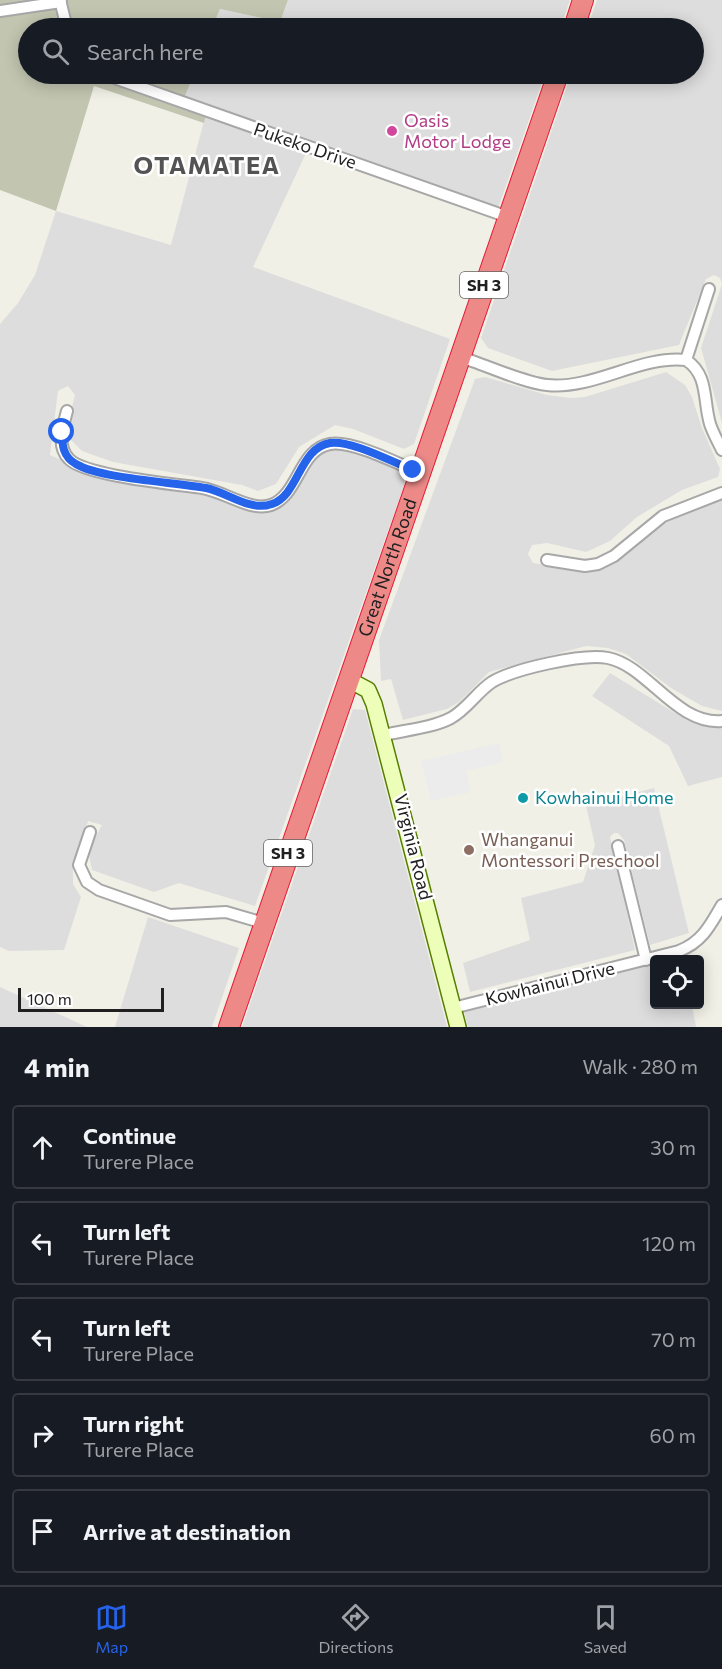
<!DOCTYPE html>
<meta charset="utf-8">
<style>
:root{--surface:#171b24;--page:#20242c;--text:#f1f3f6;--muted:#9ea1a6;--line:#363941;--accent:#2563eb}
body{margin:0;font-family:Commissioner,sans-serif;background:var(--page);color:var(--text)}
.controls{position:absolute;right:18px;bottom:18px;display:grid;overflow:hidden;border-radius:6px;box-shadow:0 3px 15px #0003}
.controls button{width:54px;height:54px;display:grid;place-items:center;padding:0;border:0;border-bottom:2px solid var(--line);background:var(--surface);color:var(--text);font:30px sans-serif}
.scale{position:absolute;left:18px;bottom:15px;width:146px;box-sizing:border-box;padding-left:6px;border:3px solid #202020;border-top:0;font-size:16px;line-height:21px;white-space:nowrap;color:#202020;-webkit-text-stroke:4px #fff;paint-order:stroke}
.stop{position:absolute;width:18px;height:18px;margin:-14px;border:4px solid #2563eb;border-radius:50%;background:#fff}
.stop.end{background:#2563eb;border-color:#fff;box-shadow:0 2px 6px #0008}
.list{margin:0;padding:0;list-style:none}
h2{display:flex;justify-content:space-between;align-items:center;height:78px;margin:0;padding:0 24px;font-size:26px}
h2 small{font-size:20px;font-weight:400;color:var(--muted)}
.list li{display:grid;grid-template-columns:39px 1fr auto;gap:18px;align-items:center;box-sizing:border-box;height:84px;margin:0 12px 12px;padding:0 12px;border:2px solid var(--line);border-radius:6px}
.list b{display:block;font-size:22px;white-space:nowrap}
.list p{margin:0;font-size:20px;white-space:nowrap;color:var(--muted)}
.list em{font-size:20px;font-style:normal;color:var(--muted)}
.icon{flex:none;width:33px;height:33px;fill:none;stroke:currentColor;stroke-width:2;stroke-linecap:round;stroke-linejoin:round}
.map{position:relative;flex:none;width:722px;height:1027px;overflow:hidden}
.search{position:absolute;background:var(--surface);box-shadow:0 3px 15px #0003;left:18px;right:18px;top:18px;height:66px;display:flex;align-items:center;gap:15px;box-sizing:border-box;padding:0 21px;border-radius:33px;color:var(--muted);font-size:22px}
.sheet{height:558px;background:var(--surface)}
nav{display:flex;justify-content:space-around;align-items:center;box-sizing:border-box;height:84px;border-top:2px solid var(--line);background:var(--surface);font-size:16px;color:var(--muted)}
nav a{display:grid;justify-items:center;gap:3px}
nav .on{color:var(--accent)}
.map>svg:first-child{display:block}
</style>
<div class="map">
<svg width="722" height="1027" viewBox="0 0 722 1027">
<rect width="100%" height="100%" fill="#f1f0e6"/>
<path fill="#dedddd" d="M 288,0 L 570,0 L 560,28 L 212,28 L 220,9 L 280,22 Z
M 597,0 L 722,0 L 722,423 L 701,348 L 722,284 L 720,278 L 714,275 L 706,279 L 679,345 L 552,371 L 488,348 L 481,338 L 571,74 L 694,74 L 694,28 L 587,28 Z
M 194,74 L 545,74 L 495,217 L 307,151 L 253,267 L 450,339 L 414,444 L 404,449 L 353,429 L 335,425 L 299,447 L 276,484 L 258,491 L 242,485 L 113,462 L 82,451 L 65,434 L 75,395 L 68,386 L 58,391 L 50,455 L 80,468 L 246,505 L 287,499 L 322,450 L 334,446 L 398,467 L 405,483 L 255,906 L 179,883 L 154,892 L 92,870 L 88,850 L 102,825 L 88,821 L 73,869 L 73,884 L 81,897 L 64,950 L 9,951 L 0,947 L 0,324 L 18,303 L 35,275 L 56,211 L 171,245 L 208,106 L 185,96 Z
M 666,372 L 685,385 L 692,397 L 702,428 L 720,469 L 718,477 L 682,490 L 637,517 L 610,541 L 586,552 L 547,543 L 532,545 L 528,554 L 533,563 L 593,572 L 623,555 L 681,512 L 722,499 L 722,711 L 702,706 L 671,688 L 626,654 L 608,648 L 586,646 L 489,672 L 459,702 L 447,709 L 403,720 L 391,679 L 381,681 L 379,640 L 475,379 L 485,377 L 547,395 L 571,398 L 585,397 Z
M 610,673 L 688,721 L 722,727 L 722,777 L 688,786 L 669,746 L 592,696 Z
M 353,709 L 365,710 L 447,1027 L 242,1027 Z
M 654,788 L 689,933 L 650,945 L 624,840 L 618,833 L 614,833 L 610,837 L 635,950 L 470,992 L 463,963 L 530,940 L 521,898 L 583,882 L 595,845 L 586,806 Z
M 148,917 L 239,948 L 212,1027 L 115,1027 Z
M 685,948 L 686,959 L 654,960 L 654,1005 L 692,1005 L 696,1027 L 468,1027 L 464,1011 Z
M 0,987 L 87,1027 L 0,1027 Z"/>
<path fill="#c2c6b0" d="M 0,0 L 288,0 L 280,22 L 220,9 L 212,28 L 28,28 L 28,74 L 194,74 L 185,96 L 208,105 L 204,123 L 94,86 L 56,211 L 0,190 Z"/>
<path fill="#ececec" d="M 499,743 L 503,762 L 466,771 L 470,792 L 431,801 L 421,761 Z"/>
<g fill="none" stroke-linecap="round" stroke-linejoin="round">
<g stroke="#a7a7a7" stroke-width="14">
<path id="street" d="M 60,0 L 67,28
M 0,11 L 61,2
M 103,74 L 508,217
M 460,357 C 484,364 524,383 547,385 C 594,390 640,355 686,360 L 709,289
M 686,360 C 709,375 703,401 710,424 C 713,433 718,442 722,450
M 67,411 C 63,426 56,446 69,459 C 85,476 175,484 202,488 C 224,491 250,512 271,505 C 299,495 299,449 330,444 C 352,440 399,464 420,473
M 547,560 L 585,566 L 598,564 L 614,556 L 663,516 L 722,493
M 384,735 C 405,730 432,728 451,718 C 467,709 477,692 492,682 C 514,669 583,653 608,658 C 648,666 676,725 722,721
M 90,832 L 79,865 L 87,882 L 99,890 L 170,915 L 226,912 L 264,923
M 618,846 L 646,960
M 453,1008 L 679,951 C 702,942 710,926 722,905"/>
</g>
<g stroke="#567e00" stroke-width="18">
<path id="secondary" d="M 349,680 L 368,690 L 374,704 L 458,1027"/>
</g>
<g stroke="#e71a37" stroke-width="22">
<g id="highway">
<path d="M 574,28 L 583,0"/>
<path id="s1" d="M 229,1027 L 558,74"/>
</g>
</g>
<use href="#street" stroke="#fff" stroke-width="10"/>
<use href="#secondary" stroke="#ecfeb7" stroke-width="15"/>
<use href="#highway" stroke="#ed8a88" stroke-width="20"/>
</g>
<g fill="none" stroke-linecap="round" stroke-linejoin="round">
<path stroke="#2563eb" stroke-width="8" d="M 62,432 C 62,445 63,457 76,464 C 101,479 174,482 206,488 C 227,492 250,512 272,504 C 299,495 299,448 330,443 C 352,440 392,462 413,470"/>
</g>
<circle fill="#d1479c" stroke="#fff" stroke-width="2" cx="392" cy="131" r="6"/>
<circle fill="#0f9aa8" stroke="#fff" stroke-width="2" cx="523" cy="798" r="6"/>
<circle fill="#8d6e63" stroke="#fff" stroke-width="2" cx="469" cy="850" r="6"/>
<g text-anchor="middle" stroke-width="5" stroke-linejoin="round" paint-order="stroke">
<g fill="#fff" stroke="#636363" stroke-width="1.5">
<rect x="460" y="272" width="48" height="26" rx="4.5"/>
<rect x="264" y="840" width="48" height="26" rx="4.5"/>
</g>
<g font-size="16" font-weight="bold" fill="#202020">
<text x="484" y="291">SH 3</text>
<text x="288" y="859">SH 3</text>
</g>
<g font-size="18" fill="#b23c85" stroke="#fff" text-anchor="start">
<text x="404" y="127">Oasis<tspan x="404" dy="21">Motor Lodge</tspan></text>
</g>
<g font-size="18" fill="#202020" stroke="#fff">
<text transform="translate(305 146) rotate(19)" y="6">Pukeko Drive</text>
<text dy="6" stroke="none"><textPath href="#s1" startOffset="486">Great North Road</textPath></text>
<text transform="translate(413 847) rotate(76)" y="6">Virginia Road</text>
<text transform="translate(550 984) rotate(-14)" y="6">Kowhainui Drive</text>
</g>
<g font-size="18" fill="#0d838f" stroke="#fff" text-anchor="start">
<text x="535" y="804">Kowhainui Home</text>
</g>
<g font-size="18" fill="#785e54" stroke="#fff" text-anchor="start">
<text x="481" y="846">Whanganui<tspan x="481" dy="21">Montessori Preschool</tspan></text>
</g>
<g font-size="24" font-weight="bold" letter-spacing="1.5" fill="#535353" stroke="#fff">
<text x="207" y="174">OTAMATEA</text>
</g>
</g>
</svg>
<div class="controls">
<button><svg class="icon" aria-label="locate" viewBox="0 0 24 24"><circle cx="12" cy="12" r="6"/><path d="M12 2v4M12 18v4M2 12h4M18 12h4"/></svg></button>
</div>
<div class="scale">100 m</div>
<div class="stop" style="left:62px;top:432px"></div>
<div class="stop end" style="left:413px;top:470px"></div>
<div class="search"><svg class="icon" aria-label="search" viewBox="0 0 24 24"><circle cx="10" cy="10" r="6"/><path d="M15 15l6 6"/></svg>Search here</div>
</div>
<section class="sheet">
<h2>4 min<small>Walk · 280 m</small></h2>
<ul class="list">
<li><svg class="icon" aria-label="ahead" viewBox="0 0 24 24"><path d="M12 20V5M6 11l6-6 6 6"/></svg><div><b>Continue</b><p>Turere Place</p></div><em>30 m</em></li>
<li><svg class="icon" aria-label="left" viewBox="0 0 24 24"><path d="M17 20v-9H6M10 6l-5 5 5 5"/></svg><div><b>Turn left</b><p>Turere Place</p></div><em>120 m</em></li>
<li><svg class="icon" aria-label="left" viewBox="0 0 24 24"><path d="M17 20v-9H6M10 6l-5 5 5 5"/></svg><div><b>Turn left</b><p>Turere Place</p></div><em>70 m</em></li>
<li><svg class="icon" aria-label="right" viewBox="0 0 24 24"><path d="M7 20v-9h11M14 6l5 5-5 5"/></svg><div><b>Turn right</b><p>Turere Place</p></div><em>60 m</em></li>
<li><svg class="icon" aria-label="arrive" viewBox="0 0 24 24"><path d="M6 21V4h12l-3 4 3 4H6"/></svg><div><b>Arrive at destination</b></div></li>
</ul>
</section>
<nav>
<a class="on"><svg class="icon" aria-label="map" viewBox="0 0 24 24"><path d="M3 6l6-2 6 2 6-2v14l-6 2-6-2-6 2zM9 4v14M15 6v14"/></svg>Map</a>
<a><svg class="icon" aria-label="directions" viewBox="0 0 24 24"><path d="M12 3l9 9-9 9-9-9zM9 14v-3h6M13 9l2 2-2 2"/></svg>Directions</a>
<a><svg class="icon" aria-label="saved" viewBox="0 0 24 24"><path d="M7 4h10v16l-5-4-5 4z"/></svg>Saved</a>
</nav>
